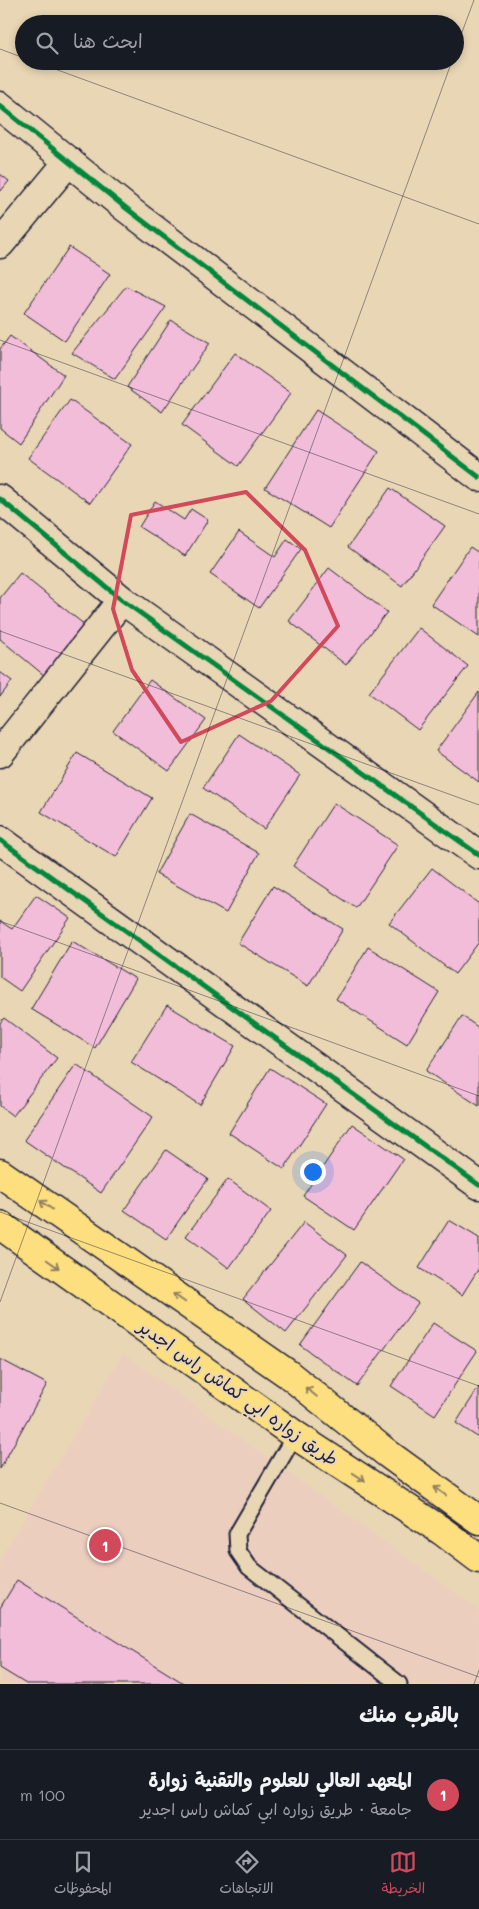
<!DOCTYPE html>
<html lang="ar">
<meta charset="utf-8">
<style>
:root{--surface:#171b24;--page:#20242c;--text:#f1f3f6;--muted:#9ea1a6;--line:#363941;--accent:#d1495b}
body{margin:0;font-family:Mali,"Playpen Sans Arabic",sans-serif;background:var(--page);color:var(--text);direction:rtl}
.you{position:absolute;left:312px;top:1171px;width:18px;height:18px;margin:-12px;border:4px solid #fff;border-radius:50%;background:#1a73e8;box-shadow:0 0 0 8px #1a73e833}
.badge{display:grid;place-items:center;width:32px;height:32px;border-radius:50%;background:var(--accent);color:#fff;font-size:16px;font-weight:700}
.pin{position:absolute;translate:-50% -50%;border:2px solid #fff;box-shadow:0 1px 5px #0006}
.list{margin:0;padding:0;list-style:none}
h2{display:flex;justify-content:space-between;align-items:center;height:65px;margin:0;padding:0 20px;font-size:21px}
h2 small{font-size:16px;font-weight:400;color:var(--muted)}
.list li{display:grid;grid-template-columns:32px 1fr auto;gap:15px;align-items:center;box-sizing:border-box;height:90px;padding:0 20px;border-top:1px solid var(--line)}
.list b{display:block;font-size:19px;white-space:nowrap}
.list p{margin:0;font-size:16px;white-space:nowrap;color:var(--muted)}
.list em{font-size:16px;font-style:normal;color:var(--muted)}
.icon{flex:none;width:28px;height:28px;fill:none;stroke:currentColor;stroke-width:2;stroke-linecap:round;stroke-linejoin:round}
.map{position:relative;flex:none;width:479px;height:1684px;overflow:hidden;direction:ltr}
.search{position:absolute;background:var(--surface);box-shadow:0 2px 8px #0003;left:15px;right:15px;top:15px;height:55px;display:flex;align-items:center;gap:12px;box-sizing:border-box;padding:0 18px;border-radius:28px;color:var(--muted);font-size:19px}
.sheet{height:155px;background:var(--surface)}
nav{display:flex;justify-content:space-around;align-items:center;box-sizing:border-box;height:70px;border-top:1px solid var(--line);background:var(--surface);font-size:14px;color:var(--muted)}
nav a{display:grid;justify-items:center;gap:2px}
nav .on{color:var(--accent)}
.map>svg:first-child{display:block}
</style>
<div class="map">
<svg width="479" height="1684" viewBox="0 0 479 1684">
<rect width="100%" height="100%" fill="#e9d6b4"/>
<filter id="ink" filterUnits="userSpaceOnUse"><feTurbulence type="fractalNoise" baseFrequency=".02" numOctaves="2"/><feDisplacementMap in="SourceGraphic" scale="10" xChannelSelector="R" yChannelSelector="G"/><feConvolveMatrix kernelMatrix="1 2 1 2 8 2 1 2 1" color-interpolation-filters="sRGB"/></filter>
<g filter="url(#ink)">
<path fill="#eccebf" d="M 123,1354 L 479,1610 L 479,1684 L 0,1684 L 0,1559 Z"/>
<path fill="#f2bdd8" stroke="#22223b" d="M 0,174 L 9,181 L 0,192 Z
M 69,247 L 110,274 L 65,341 L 24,313 Z
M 126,286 L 166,307 L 115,379 L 72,353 Z
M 171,320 L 210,343 L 162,412 L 127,387 Z
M 10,336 L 64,375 L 19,443 L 0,428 L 0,349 Z
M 235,353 L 291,393 L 238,466 L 182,425 Z
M 70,400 L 132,444 L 90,503 L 28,458 Z
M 316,410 L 379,451 L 329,528 L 265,488 Z
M 390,488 L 445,526 L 402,586 L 348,547 Z
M 155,501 L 184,520 L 191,509 L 208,520 L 185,556 L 139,527 Z
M 239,532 L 275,557 L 287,539 L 301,549 L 259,608 L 210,574 Z
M 470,547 L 479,553 L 479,637 L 431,604 Z
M 329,568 L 387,612 L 346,665 L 289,621 Z
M 20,573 L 86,626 L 45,676 L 0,639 L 0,598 Z
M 419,628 L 468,666 L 418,730 L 369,693 Z
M 0,672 L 12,681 L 0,697 Z
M 150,680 L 206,720 L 169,771 L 113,731 Z
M 479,692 L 479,782 L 436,751 Z
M 239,734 L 300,775 L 264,829 L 203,788 Z
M 77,753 L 152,798 L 116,857 L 41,812 Z
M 334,803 L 398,845 L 356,908 L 293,866 Z
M 190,814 L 259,853 L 226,913 L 156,874 Z
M 432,868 L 479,904 L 479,942 L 455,974 L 389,923 Z
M 273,886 L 343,929 L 308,986 L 238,943 Z
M 36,895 L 70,918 L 20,991 L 0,977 L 0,921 L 12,929 Z
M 72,941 L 136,979 L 95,1048 L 31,1009 Z
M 368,947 L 439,992 L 407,1044 L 336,999 Z
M 167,1005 L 235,1046 L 200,1105 L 131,1062 Z
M 462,1016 L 479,1028 L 479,1106 L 426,1071 Z
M 4,1018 L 57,1058 L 13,1116 L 0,1106 L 0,1023 Z
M 76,1064 L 153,1117 L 101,1193 L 24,1140 Z
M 270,1068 L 326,1104 L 284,1169 L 229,1133 Z
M 352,1124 L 403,1159 L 354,1230 L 303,1196 Z
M 166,1150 L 208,1179 L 166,1239 L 124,1210 Z
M 228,1179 L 271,1211 L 229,1268 L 186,1236 Z
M 449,1220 L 479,1238 L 479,1268 L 462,1295 L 419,1268 Z
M 304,1222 L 347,1255 L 286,1333 L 243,1299 Z
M 360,1262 L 418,1303 L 357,1386 L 300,1345 Z
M 433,1323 L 477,1351 L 435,1415 L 391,1386 Z
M 0,1359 L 47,1384 L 0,1469 Z
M 479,1387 L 479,1438 L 456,1423 Z
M 17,1580 L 185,1684 L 26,1684 L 0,1668 L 0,1608 Z"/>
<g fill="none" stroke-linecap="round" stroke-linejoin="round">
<g stroke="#22223b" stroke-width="19">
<path id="service" d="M 295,1435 L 237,1534 L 238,1551 L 249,1567 L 399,1684"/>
</g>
<g stroke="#22223b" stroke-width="31">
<path id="minor" d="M 0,106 L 126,208 L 479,477
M 0,244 L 69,161
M 0,499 L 122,600 L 479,855
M 0,753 L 122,600
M 0,840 L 479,1185"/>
</g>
<g stroke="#22223b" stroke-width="31">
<path id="primary" d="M 0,1173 L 288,1374 L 388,1454 L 479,1520
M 0,1225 L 295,1435 L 442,1531 L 479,1559"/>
</g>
<use href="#service" stroke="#e9d6b4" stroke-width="15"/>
<use href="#minor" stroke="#e9d6b4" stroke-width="28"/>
<use href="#primary" stroke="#fddf80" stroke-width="28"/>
<g stroke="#e9d6b4" stroke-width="8">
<path id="cycleway" d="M 0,106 L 126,208 L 479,477
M 0,499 L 122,600 L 479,855
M 0,840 L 479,1185"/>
</g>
<use href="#cycleway" stroke="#00873e" stroke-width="5"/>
</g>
<defs><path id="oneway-shaft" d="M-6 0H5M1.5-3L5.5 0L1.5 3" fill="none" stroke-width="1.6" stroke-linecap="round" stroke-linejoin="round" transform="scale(1.25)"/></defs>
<g stroke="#90805e">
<use href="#oneway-shaft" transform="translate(46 1205) rotate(-145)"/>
<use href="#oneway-shaft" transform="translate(53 1264) rotate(35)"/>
<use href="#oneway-shaft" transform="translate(179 1298) rotate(-145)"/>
<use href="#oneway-shaft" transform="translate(311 1392) rotate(-141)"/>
<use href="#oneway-shaft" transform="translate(359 1477) rotate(33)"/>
<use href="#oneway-shaft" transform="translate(440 1491) rotate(-144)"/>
</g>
</g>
<path fill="none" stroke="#d1495b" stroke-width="4" stroke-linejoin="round" d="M 246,492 L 305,550 L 338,626 L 271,701 L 181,742 L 132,670 L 113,609 L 131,515 Z"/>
<path fill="none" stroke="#22223b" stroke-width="1" stroke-opacity="0.45" d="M 0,49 L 24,58M 455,51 L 474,0M 33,61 L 479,224M 0,340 L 479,514M 0,631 L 479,805M 0,921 L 479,1096M 0,1212 L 479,1386M 0,1302 L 452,61M 0,1503 L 479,1677M 474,1684 L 479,1670"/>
<g text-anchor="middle" stroke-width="4" stroke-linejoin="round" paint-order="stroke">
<g font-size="18" fill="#22223b" stroke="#e9d6b4">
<text transform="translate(238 1393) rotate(35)" y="6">طريق زواره ابي كماش راس اجدير</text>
</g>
</g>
</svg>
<div class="you"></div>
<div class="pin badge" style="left:105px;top:1545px">1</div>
<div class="search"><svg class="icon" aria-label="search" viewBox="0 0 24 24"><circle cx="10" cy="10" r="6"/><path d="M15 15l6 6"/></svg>ابحث هنا</div>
</div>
<section class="sheet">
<h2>بالقرب منك<small></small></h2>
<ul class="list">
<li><span class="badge">1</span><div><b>المعهد العالي للعلوم والتقنية زوارة</b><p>جامعة · طريق زواره ابي كماش راس اجدير</p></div><em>100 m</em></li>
</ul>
</section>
<nav>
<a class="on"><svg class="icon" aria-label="map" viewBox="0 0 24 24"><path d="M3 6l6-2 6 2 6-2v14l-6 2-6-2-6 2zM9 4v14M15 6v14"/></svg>الخريطة</a>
<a><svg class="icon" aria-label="directions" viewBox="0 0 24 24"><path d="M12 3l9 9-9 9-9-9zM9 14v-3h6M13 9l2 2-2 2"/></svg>الاتجاهات</a>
<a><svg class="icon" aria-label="saved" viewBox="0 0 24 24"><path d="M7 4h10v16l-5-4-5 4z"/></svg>المحفوظات</a>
</nav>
